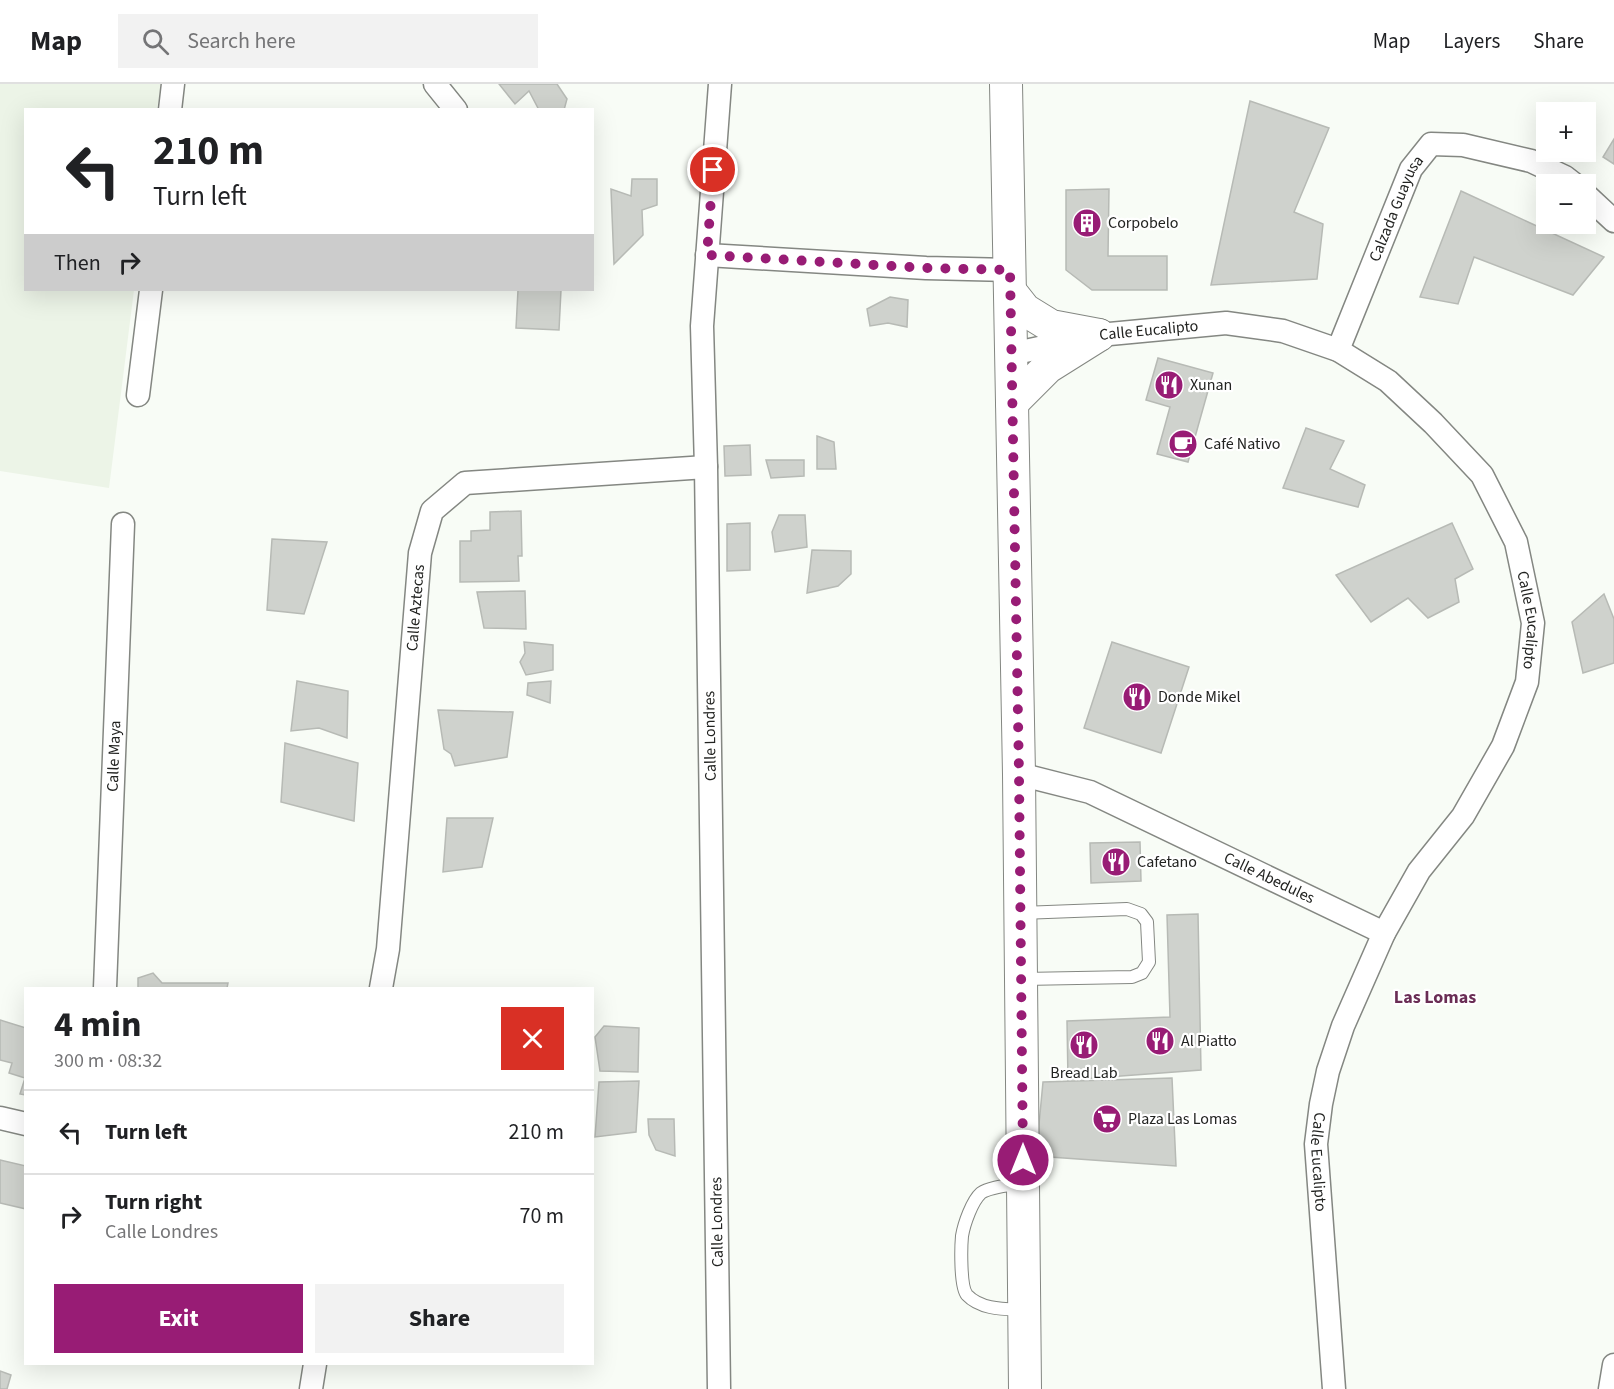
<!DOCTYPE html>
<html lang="en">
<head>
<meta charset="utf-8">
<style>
	body { margin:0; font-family:"Source Sans 3",sans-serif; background:#f2f2f2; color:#202124; height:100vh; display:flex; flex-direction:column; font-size:22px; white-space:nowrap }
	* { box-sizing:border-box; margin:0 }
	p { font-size:20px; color:#757577 }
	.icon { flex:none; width:33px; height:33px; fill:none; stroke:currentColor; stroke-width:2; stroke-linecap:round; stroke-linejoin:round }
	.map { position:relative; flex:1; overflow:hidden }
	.details { position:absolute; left:24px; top:903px; width:570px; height:378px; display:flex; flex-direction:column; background:#fff; border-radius:0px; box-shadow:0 6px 24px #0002 }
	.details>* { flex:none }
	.hud { position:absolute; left:24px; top:24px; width:570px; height:183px; border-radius:0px; box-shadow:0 6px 24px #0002; background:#fff; color:#202124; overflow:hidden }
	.controls { position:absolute; left:1536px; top:18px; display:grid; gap:12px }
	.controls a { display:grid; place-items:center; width:60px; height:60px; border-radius:0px; background:#fff; box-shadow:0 6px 24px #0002; font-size:30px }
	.pin { position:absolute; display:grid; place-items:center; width:51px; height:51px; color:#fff; margin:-26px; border:3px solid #fff; border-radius:50%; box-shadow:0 2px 6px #0007 }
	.me { position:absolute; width:66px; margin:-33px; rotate:0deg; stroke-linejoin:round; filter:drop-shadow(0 0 4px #0008) }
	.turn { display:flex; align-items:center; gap:21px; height:126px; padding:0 30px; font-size:27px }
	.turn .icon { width:78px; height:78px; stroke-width:2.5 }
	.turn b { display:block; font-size:42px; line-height:51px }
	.then { display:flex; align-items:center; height:57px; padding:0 30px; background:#0003; gap:12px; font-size:22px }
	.round { display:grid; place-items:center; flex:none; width:63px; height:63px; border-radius:0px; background:#f2f2f2 }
	.head { display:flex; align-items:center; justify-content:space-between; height:102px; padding:0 30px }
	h1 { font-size:36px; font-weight:700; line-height:45px }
	.action { display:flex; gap:12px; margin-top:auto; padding:12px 30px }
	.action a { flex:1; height:69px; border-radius:0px; background:#981c75; color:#fff; font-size:24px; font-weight:700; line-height:69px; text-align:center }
	.action a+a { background:#f2f2f2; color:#202124 }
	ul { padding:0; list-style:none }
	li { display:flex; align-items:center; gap:18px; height:84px; padding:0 30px; border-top:2px solid #e0e0e0 }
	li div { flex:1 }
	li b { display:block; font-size:22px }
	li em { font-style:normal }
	header { display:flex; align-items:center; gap:36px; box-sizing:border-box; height:84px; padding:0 30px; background:#fff; border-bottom:2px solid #e0e0e0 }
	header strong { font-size:28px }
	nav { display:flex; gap:33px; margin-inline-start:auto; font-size:21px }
	.search { width:420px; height:54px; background:#f2f2f2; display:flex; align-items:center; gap:15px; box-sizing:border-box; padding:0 21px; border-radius:0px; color:#757577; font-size:22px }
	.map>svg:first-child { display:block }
</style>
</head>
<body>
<header>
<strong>Map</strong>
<div class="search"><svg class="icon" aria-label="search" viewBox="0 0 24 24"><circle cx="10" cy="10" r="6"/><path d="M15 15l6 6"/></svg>Search here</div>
<nav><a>Map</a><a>Layers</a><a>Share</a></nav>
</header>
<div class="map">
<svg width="1614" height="1305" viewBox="0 0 1614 1305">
	<rect width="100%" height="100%" fill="#f8fcf6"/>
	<!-- built -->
	<path fill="#ecf4e7" d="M0 0H161L157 25 26 26V206H134L109 404 0 387Z"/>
	<!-- building -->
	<g fill="#cfd2cd" stroke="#b7bab5" stroke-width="1.5">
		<path d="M499 0H557L567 15 564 26H539L529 7 515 20Z"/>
		<path d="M1250 17 1329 44 1294 128 1323 140 1317 195 1211 201Z"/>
		<path d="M1614 55V80L1603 73Z"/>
		<path d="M632 95H657V121L642 126 643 151 614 180 611 105 631 112Z"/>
		<path d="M1109 105 1108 172H1167V206H1092L1066 186V106Z"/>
		<path d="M1461 107 1604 173 1573 211 1474 173 1458 220 1420 213Z"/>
		<path d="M518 206H561L559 246 516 244Z"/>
		<path d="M890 213 908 216 907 243 888 239 870 242 867 225Z"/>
		<path d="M1158 274 1213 289 1188 378 1157 370 1170 323 1146 316Z"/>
		<path d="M1306 344 1344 357 1330 385 1365 401 1358 423 1283 404Z"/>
		<path d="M817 352 834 358 836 385H817Z"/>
		<path d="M750 361 751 391 725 392 724 362Z"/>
		<path d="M766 376H804V392L771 394Z"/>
		<path d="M521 427 522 472H518L519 497 460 498V457H471V447L490 446V428Z"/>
		<path d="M779 431H805L807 463 775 468 772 448Z"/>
		<path d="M750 439V486L727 487V440Z"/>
		<path d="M1452 439 1473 485 1455 495 1459 518 1428 534 1408 514 1371 538 1336 491Z"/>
		<path d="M272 455 327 458 304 530 267 526Z"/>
		<path d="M812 466 851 467V490L838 502 807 509Z"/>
		<path d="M525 507 526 545 484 544 477 508Z"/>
		<path d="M1604 510 1614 535V579L1583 589 1572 538Z"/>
		<path d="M524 558 553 561V586L526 591 520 578 525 569Z"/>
		<path d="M1112 558 1189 583 1161 669 1084 644Z"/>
		<path d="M297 597 348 607 347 654 319 644 291 647Z"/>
		<path d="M551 597 550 619 527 611 528 599Z"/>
		<path d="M438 626 513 628 507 673 455 682 451 670 444 665Z"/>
		<path d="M285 659 358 679 354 737 281 718Z"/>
		<path d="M447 734H493L482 783 443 788Z"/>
		<path d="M1140 758 1141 797 1091 799 1090 759Z"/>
		<path d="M1198 830 1201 986 1068 996 1067 937 1170 933 1167 831Z"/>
		<path d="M153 889 162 899H228L227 904H138V894Z"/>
		<path d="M0 936 26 944V1011L20 1010 25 994 9 989 12 979 0 976Z"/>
		<path d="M604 942 639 944 638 988 600 987 595 953Z"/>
		<path d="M1172 994 1176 1082 1036 1072 1043 998Z"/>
		<path d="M639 997 636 1048 595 1053 599 998Z"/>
		<path d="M648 1035H674L675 1072 656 1066 649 1051Z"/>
		<path d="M0 1076 26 1082V1125L0 1119Z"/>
		<path d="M0 1287 11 1291 7 1305H0Z"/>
	</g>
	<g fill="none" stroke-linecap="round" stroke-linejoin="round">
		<!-- lane casing -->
		<g stroke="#848782" stroke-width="14">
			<g id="lane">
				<path d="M1021 829 1127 825 1141 830 1147 838 1149 878 1142 889 1132 893 1023 895"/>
				<path d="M1022 1099C1011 1101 989 1103 981 1109 972 1117 964 1140 962 1152 961 1163 960 1203 967 1211 981 1226 1006 1225 1024 1226"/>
			</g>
		</g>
		<!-- street casing -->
		<g stroke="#848782" stroke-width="25">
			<g id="street">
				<path d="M435 0 456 26"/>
				<path d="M170 26 173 0"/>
				<path d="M1586 111 1614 137"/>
				<path d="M707 171 926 184 1010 186"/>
				<path id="s1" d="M1338 266 1411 85 1431 60 1463 61 1531 77 1565 93 1574 100"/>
				<path id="s2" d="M1011 270 1099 251 1226 239 1283 247 1338 266 1388 297 1433 339 1482 391 1516 458 1533 539 1527 598 1503 662 1463 732 1419 787 1384 849 1343 942 1328 987 1321 1020 1316 1060 1334 1305"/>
				<path d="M138 311 151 206"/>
				<path id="s3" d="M1019 690 1090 708 1384 849"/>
				<path id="s4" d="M105 904 123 440"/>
				<path id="s5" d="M381 904 388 865 420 469 432 427 465 399 706 383"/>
				<path d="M0 1034 26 1040"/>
				<path d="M311 1305 315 1280"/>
				<path d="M719 1305 706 383 702 242 720 0"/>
				<path d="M1610 1305 1614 1281"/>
			</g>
		</g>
		<!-- secondary casing -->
		<g stroke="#848782" stroke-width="34">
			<g id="secondary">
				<path d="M1006 0 1019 690 1025 1305"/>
				<path d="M1010 207 1025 226 1051 242 1099 251"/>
				<path d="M1012 319 1048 283 1099 251"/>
			</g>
		</g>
		<!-- lane -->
		<use href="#lane" stroke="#fff" stroke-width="12"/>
		<!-- street -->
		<use href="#street" stroke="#fff" stroke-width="22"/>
		<!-- secondary -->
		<use href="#secondary" stroke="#fff" stroke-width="32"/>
	</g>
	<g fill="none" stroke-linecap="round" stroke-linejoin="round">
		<!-- route -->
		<path stroke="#981c75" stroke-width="10" stroke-dasharray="0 18" d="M713 86 707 171 926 184 1010 186 1019 690 1023 1076"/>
	</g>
	<!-- icons -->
	<defs>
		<g id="building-disc" transform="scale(1.5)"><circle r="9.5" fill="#981c75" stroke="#fff"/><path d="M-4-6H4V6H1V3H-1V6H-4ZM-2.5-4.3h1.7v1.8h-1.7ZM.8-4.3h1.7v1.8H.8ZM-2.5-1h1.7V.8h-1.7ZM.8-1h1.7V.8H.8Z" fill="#fff"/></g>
		<g id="restaurant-disc" transform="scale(1.5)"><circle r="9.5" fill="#981c75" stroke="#fff"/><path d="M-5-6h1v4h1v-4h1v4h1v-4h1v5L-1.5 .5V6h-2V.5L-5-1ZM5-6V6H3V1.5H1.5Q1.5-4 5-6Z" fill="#fff"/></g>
		<g id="cafe-disc" transform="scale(1.5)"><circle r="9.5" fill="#981c75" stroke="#fff"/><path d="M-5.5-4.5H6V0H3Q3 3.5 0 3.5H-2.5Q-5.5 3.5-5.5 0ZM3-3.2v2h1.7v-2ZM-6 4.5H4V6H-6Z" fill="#fff"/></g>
		<g id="supermarket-disc" transform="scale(1.5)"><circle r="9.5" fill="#981c75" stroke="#fff"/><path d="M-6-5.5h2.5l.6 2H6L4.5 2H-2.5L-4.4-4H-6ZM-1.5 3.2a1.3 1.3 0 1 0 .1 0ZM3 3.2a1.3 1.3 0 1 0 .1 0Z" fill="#fff"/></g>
	</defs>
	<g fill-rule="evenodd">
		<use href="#building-disc" x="1087" y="139"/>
		<use href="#restaurant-disc" x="1169" y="301"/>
		<use href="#cafe-disc" x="1183" y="360"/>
		<use href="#restaurant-disc" x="1137" y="613"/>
		<use href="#restaurant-disc" x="1116" y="778"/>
		<use href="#restaurant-disc" x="1160" y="957"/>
		<use href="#restaurant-disc" x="1084" y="961"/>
		<use href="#supermarket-disc" x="1107" y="1035"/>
	</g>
	<g text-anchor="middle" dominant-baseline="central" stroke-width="4.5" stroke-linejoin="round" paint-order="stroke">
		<!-- street labels -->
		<g font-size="16" fill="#222321" stroke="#fff">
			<text stroke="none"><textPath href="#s1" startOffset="153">Calzada Guayusa</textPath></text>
			<text stroke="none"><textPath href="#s2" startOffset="140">Calle Eucalipto</textPath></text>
			<text stroke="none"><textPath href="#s5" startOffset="382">Calle Aztecas</textPath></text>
			<text stroke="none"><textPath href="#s2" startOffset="680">Calle Eucalipto</textPath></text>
			<text transform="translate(710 652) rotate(-91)">Calle Londres</text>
			<text stroke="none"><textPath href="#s4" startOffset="232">Calle Maya</textPath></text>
			<text stroke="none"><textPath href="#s3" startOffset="272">Calle Abedules</textPath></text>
			<text stroke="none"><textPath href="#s2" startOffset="1274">Calle Eucalipto</textPath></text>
			<text transform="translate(717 1138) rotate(-91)">Calle Londres</text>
		</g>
		<!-- poi labels -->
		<g font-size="16" fill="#222321" stroke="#fff" text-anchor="start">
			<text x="1108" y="139">Corpobelo</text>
			<text x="1190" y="301">Xunan</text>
			<text x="1204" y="360">Café Nativo</text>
			<text x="1158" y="613">Donde Mikel</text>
			<text x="1137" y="778">Cafetano</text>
			<text x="1181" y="957">Al Piatto</text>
			<text x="1084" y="989" text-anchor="middle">Bread Lab</text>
			<text x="1128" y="1035">Plaza Las Lomas</text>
		</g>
		<!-- neighbourhood labels -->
		<g font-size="18" font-weight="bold" fill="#6a2d55" stroke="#fff">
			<text x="1435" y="913">Las Lomas</text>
		</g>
	</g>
</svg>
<div class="controls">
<a>+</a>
<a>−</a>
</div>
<div class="pin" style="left:713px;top:86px;background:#d93025"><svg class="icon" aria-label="arrive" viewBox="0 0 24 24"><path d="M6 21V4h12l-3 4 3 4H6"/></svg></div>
<svg class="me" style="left:1023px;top:1076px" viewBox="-20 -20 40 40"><circle r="17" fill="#981c75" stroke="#fff" stroke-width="3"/><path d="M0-11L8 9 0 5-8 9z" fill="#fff"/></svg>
<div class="hud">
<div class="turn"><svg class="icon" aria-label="left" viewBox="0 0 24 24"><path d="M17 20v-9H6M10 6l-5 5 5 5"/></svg><div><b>210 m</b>Turn left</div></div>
<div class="then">Then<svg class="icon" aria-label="right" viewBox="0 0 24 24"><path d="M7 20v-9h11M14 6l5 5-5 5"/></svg></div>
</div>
<section class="details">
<div class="head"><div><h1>4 min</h1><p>300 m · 08:32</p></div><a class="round" style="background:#d93025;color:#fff"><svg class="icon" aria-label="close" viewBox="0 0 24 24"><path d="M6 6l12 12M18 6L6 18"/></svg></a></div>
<ul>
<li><svg class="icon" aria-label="left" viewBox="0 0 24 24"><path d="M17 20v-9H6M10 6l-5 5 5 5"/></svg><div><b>Turn left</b></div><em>210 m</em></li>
<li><svg class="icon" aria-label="right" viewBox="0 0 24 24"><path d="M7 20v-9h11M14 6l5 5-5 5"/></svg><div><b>Turn right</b><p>Calle Londres</p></div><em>70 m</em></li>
</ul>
<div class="action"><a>Exit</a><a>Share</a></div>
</section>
</div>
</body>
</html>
